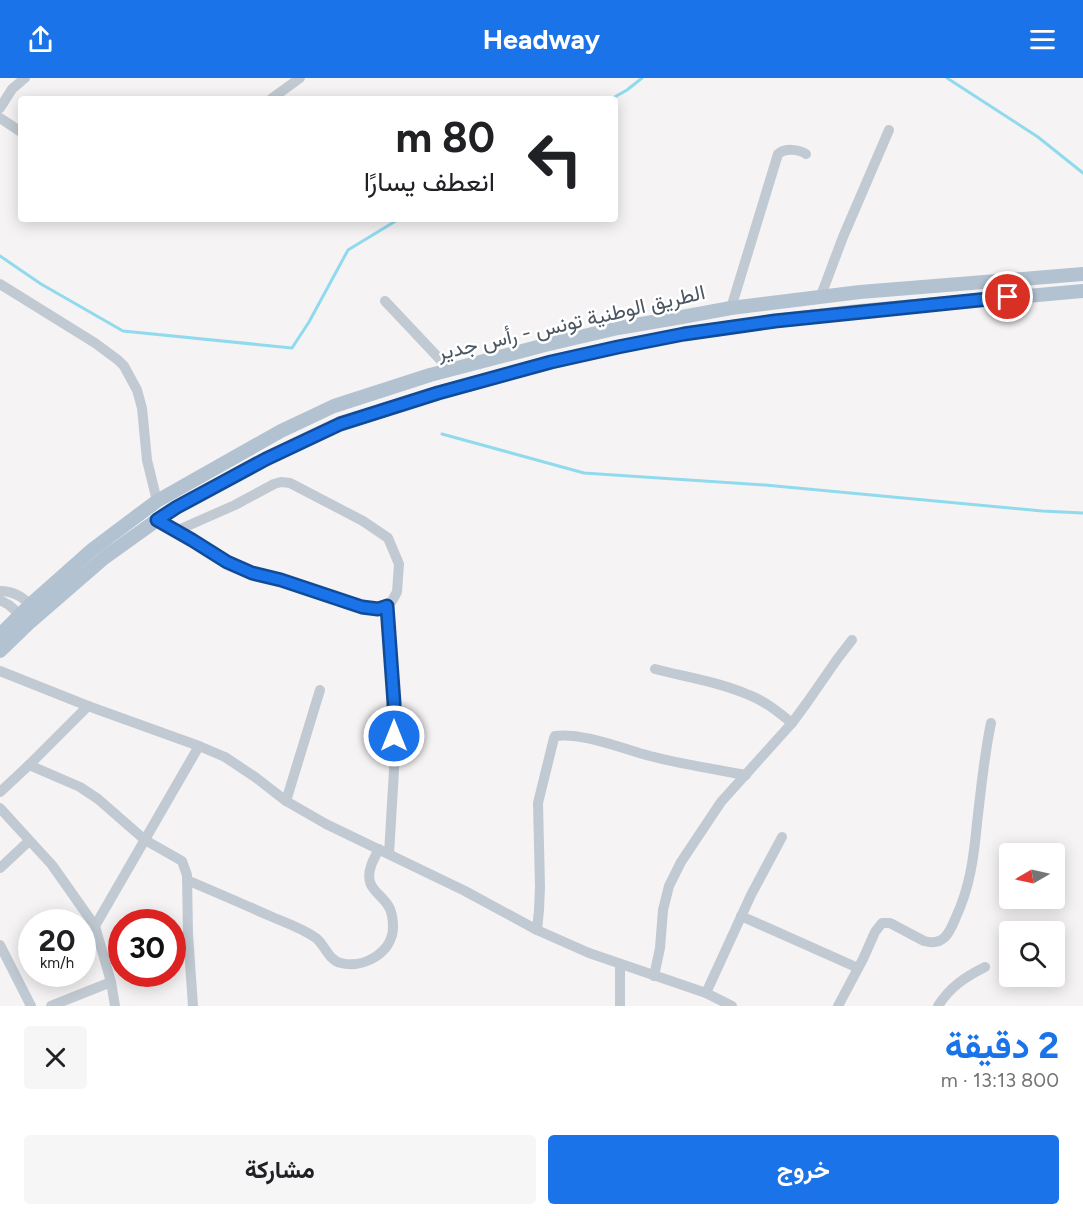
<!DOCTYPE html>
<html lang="ar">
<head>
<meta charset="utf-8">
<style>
	body { margin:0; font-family:Figtree,Vazirmatn,sans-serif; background:#f6f6f6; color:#202124; direction:rtl; height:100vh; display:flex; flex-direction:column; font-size:22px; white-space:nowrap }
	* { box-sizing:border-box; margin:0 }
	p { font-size:20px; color:#757577 }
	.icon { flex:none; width:33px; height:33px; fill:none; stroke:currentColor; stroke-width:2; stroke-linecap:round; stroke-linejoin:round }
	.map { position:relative; height:928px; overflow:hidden; direction:ltr }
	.drawer { display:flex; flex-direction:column; background:#fff; flex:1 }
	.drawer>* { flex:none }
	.guide { position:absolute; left:18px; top:18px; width:600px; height:126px; border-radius:6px; box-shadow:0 3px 15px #0003; direction:rtl; background:#fff; color:#202124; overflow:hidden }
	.needle { width:39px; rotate:261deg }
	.buttons { position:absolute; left:999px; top:765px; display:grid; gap:12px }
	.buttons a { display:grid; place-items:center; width:66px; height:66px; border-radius:6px; background:#fff; box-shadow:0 3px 15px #0003; font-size:30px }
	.speed { position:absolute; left:18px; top:831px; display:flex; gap:12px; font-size:30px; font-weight:700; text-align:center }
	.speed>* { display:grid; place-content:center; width:78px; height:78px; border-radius:50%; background:#fff; box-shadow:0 3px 15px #0003; line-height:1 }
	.speed small { font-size:15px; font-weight:400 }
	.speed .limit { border:9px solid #d22; background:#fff; color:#111 }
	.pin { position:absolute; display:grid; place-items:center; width:51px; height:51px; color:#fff; margin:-26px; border:3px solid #fff; border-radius:50%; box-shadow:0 2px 6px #0007 }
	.me { position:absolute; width:66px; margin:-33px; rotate:0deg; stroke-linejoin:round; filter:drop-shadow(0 0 4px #0008) }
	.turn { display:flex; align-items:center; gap:21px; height:126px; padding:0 24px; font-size:27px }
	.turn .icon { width:78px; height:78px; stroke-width:2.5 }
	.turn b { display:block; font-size:42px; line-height:51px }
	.round { display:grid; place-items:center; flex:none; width:63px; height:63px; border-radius:6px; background:#f6f6f6 }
	.headline { display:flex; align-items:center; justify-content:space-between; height:102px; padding:0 24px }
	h1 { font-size:36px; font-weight:700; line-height:45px; color:#1a73e8 }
	.button { display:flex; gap:12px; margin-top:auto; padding:12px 24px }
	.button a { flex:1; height:69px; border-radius:6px; background:#1a73e8; color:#fff; font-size:24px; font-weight:700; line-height:69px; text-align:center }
	.button a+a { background:#f6f6f6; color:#202124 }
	header { display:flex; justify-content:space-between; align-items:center; height:78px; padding:0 24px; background:#1a73e8; color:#fff; font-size:27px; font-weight:700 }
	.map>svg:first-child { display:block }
</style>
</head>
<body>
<header><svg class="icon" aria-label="menu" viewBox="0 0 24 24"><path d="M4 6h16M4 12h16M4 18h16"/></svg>Headway<svg class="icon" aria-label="share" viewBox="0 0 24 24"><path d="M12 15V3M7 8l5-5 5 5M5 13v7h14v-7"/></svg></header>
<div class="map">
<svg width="1083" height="928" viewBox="0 0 1083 928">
	<rect width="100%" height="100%" fill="#f5f3f3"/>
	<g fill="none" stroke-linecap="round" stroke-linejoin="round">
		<!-- stream -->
		<g stroke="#90daee" stroke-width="3">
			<path d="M947 0 1038 59 1083 95"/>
			<path d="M611 21 627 12 642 0"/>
			<path d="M0 178 41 206 123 253 292 270 309 244 348 172 399 141"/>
			<path d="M442 356 584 395 765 407 1042 433 1083 435"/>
		</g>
		<!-- minor -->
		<g stroke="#c1cad2" stroke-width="10">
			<path d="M271 21 300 0"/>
			<path d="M0 30 12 11 25 0"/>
			<path d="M0 40 21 54"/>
			<path d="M0 206 95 265 118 282 124 288 137 312 142 330 147 382 157 423"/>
			<path d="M820 220 843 159 889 52"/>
			<path d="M385 223 450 292"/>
			<path d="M731 230 778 76C785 70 799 71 806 76"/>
			<path d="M157 442 191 462 227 484 252 495 281 502 362 529 382 531 392 523 397 514 399 486 388 460 363 443 290 405 281 404 274 406 235 427 176 453"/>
			<path d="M0 513C16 513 24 521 36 531"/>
			<path d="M0 522 9 527 26 542"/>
			<path d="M387 528 394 625 395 675 389 776"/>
			<path d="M655 591C686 599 719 604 749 617 765 623 778 634 792 645"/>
			<path d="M0 593 88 628 199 668 225 679 255 699 286 723 326 746 465 813 537 852 589 875 706 915 732 928"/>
			<path d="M29 687 80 709 98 721 145 762 182 783 187 797 188 856 193 928"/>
			<path d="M0 714 29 687 88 628"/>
			<path d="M286 723 320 612"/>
			<path d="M0 730 52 787 95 848 111 904 115 928"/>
			<path d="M0 790 29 763"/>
			<path d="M187 802C215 814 243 826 270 838 286 845 302 850 316 860 325 867 328 882 341 885 364 891 393 874 393 849 393 843 392 836 390 831 383 815 363 812 371 788 373 782 376 777 379 771"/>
			<path d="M741 838 858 890"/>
			<path d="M95 848 199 668"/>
			<path d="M537 852 539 832 540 809 538 725 554 660 555 658C582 654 623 671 650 678 681 686 714 691 746 697"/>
			<path d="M0 867 31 928"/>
			<path d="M654 898 660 870 663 832 669 808 681 784 721 724 792 645 806 626 838 580 852 562"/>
			<path d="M706 915 751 817 782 759"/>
			<path d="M51 928 111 904"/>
			<path d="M620 928V886"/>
			<path d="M838 928 863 881 875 854 882 845H890L924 863C931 865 939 865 945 859 950 854 953 846 956 839 970 809 974 778 977 745 981 712 984 678 991 645"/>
			<path d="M938 928C950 909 965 899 985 889"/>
		</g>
		<!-- major -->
		<g stroke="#b3c2d1" stroke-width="14">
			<path d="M0 557 31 526 93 471 157 423 281 353 334 328 430 297 545 267 618 250 682 239 731 230 860 214 1083 196"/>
			<path d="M0 573 29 545 104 480 157 442 177 429 266 381 340 346 438 315 551 284 618 269 684 256 775 243 860 233 1083 213"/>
		</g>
	</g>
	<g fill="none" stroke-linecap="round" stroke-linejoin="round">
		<!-- route casing -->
		<g stroke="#114b97" stroke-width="15">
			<path id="route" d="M394 658V625L387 528 378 531 362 529 281 502 252 495 227 484 192 462 157 442 177 429 266 381 340 346 438 315 551 284 618 269 684 256 775 243 1008 219"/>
		</g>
		<!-- route -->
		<use href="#route" stroke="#1a73e8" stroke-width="10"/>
	</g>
	<g text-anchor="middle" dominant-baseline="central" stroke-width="5" stroke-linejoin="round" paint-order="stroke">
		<!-- street labels -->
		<g font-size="21" fill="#4a5661" stroke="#fff">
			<text transform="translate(571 244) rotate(-13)">الطريق الوطنية تونس - رأس جدير</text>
		</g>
	</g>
</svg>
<div class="buttons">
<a><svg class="needle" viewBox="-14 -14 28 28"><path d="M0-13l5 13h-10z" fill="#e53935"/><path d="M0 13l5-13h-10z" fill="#757577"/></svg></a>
<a><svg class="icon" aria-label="search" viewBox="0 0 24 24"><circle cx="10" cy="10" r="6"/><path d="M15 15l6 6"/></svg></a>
</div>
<div class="speed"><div>20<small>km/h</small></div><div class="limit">30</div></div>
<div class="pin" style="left:1008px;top:219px;background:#d93025"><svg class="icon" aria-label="arrive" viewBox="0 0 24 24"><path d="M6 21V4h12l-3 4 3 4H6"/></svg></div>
<svg class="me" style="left:394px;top:658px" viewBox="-20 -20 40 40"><circle r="17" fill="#1a73e8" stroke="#fff" stroke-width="3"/><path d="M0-11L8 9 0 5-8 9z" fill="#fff"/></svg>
<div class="guide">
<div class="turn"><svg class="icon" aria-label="left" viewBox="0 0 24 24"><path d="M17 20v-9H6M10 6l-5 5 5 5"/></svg><div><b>80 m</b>انعطف يسارًا</div></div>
</div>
</div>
<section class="drawer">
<div class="headline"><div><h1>2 دقيقة</h1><p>800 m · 13:13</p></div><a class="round"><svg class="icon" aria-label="close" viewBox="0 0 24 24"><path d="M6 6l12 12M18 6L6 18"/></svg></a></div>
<div class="button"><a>خروج</a><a>مشاركة</a></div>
</section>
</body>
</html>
